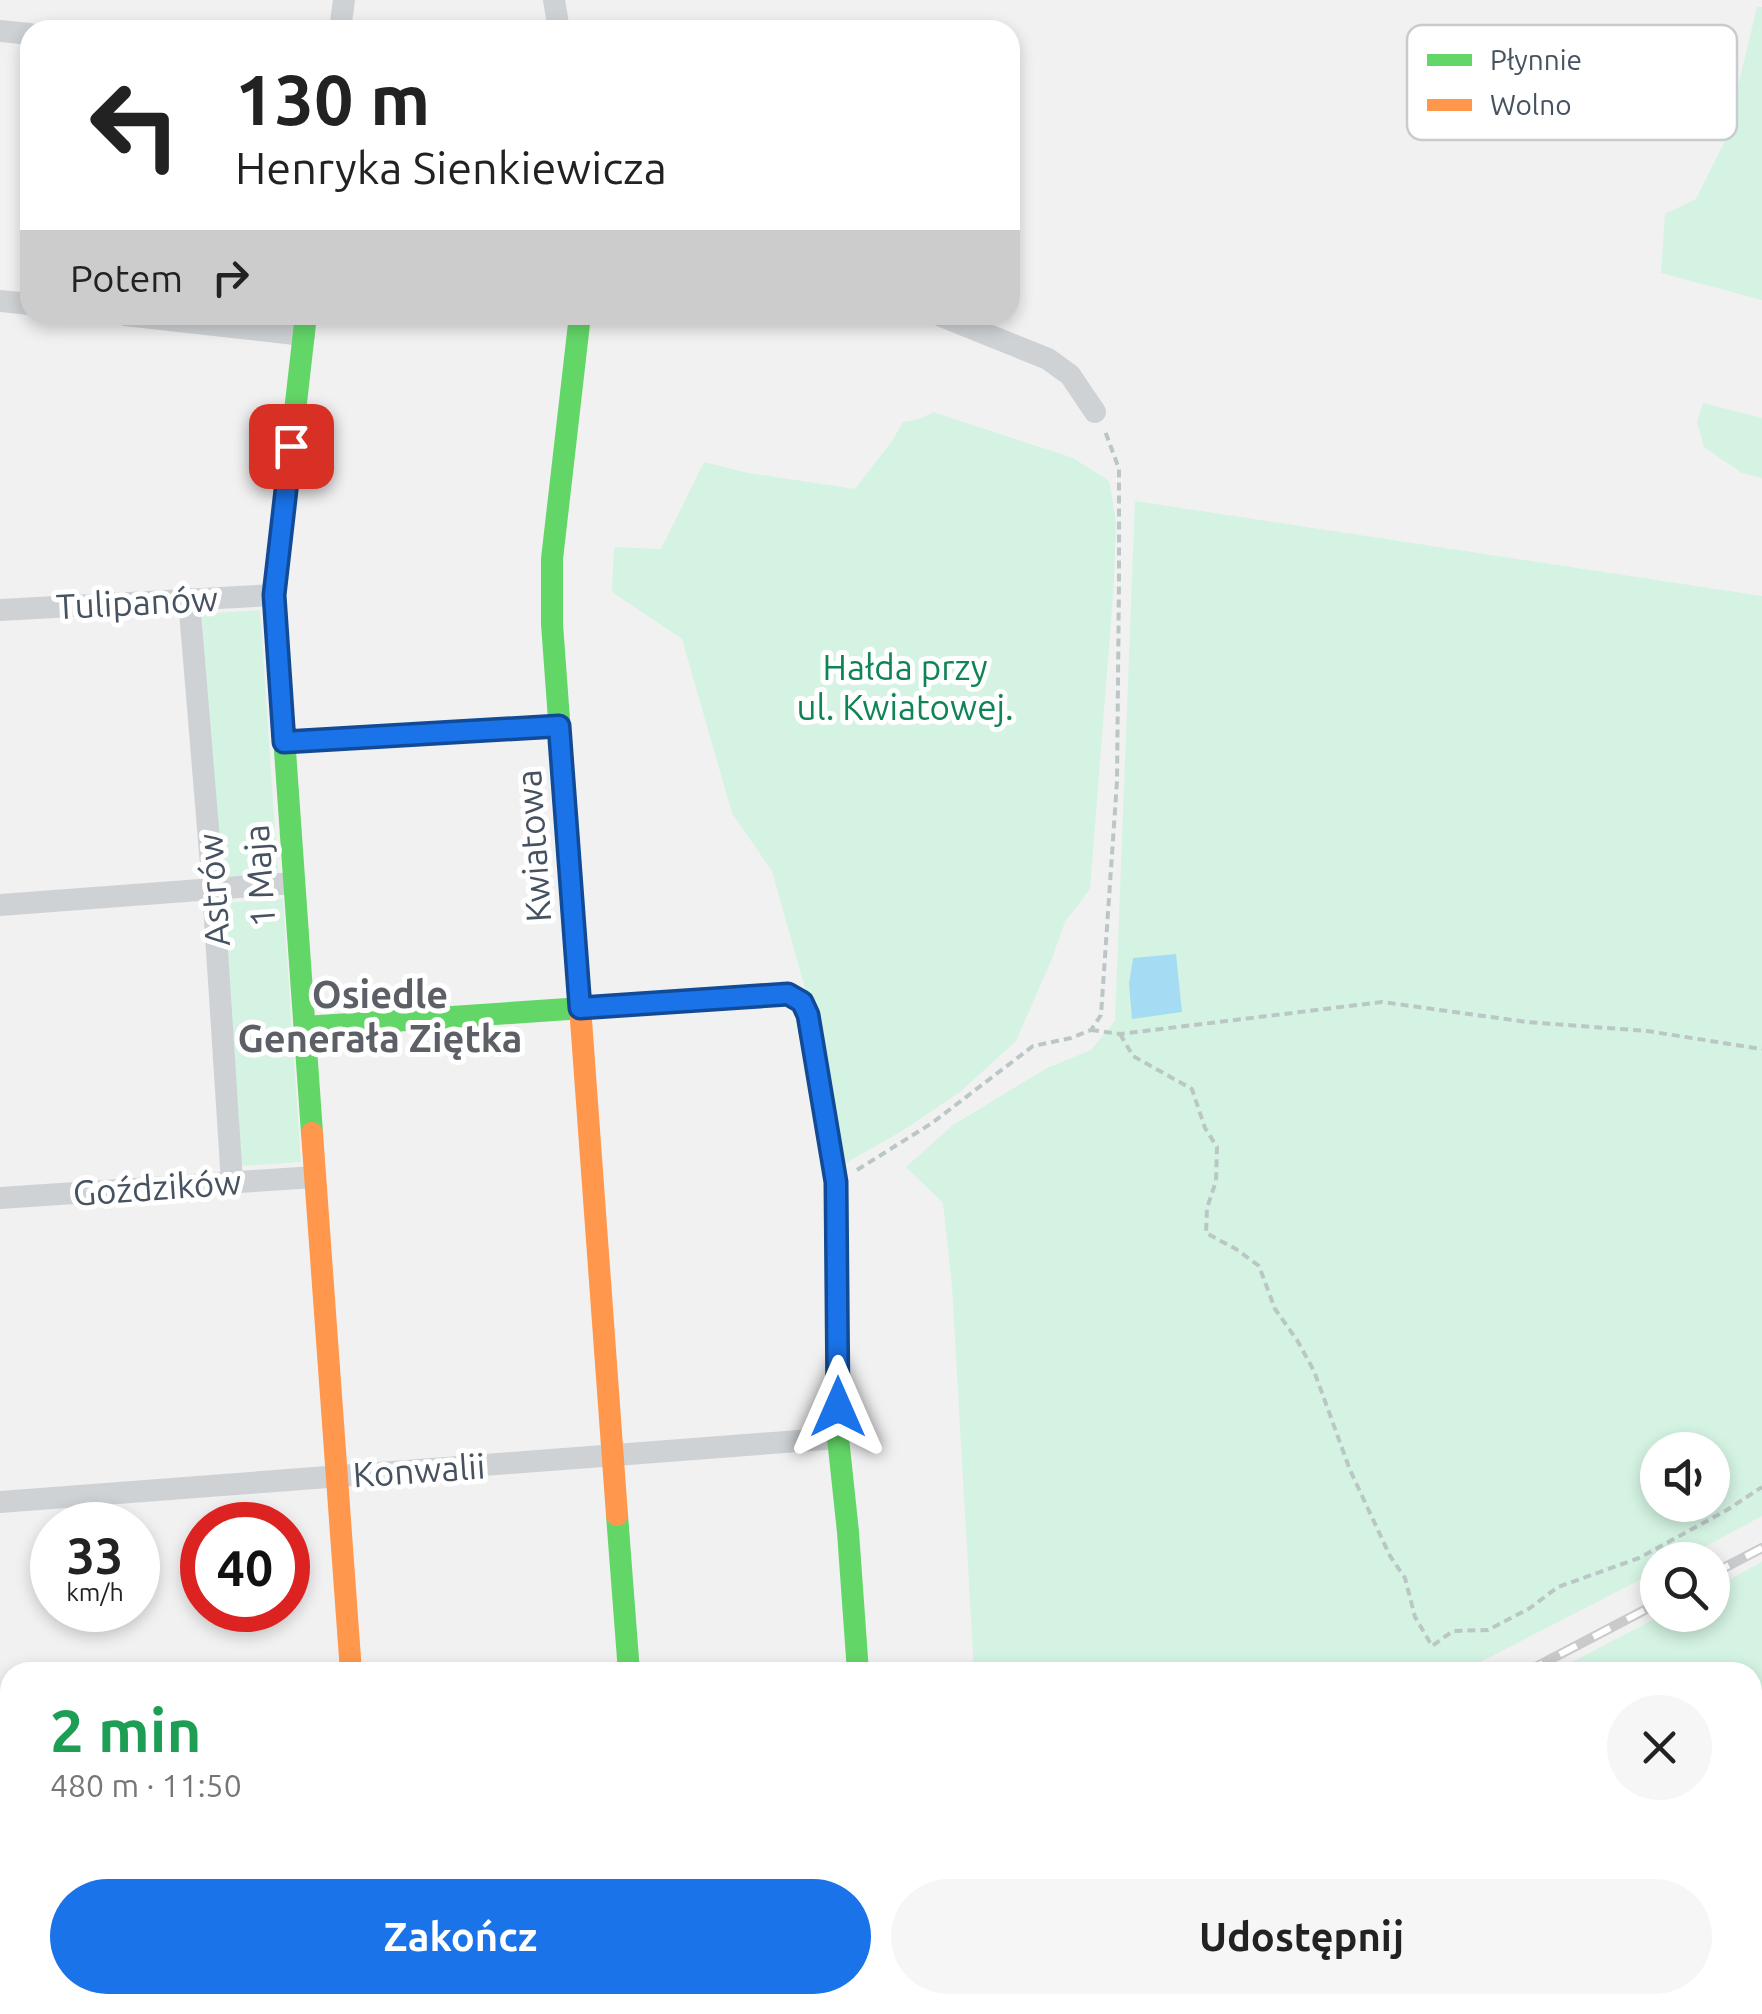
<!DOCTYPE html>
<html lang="pl">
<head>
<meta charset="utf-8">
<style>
	body { margin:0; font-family:Ubuntu,sans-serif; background:#f6f6f6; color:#222; height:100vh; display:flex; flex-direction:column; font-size:38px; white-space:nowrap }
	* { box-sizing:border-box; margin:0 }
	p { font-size:32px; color:#767676 }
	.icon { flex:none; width:55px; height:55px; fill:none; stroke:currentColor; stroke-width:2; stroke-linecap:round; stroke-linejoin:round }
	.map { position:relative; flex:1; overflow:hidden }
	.details { position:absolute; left:0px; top:1662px; width:1762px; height:352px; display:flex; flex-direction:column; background:#fff; border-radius:30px 30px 0 0; box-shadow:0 5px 15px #0003 }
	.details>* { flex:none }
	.guide { position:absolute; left:20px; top:20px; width:1000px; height:305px; border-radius:30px; box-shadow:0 5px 15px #0003; background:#fff; color:#222; overflow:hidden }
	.tools { position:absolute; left:1640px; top:1432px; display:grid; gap:20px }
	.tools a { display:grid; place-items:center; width:90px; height:90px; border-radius:50%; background:#fff; box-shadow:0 5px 15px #0003; font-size:50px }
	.speed { position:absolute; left:30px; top:1502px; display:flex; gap:20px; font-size:50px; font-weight:700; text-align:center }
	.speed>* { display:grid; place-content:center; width:130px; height:130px; border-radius:50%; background:#fff; box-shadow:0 5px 15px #0003; line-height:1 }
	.speed small { font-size:25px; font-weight:400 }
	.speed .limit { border:15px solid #d22; background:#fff; color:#111 }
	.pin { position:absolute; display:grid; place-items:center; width:85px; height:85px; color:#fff; margin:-42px; border-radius:20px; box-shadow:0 5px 15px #0006 }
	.me { position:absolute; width:110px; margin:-55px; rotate:0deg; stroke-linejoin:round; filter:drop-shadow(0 0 8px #0008) }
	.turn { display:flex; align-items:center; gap:35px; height:210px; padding:0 50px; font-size:45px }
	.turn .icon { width:130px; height:130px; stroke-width:2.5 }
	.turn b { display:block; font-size:70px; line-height:85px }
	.then { display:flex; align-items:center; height:95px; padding:0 50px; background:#0003; gap:20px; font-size:38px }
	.round { display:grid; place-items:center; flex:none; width:105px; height:105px; border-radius:52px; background:#f6f6f6 }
	.headline { display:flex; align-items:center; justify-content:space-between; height:170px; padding:0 50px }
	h1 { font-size:60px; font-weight:600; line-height:75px; color:#1e9e55 }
	.cta { display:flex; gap:20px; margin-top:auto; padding:20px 50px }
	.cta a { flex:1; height:115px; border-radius:60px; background:#1a73e8; color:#fff; font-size:40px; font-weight:600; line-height:115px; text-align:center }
	.cta a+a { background:#f6f6f6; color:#222 }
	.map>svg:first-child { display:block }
</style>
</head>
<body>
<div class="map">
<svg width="1762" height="2014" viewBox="0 0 1762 2014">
	<rect width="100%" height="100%" fill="#f2f1f1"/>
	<!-- green -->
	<g fill="#d4f3e2" fill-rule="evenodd">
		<path d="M1757 7H1762V300L1661 273 1665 214 1696 199 1725 141Z"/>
		<path d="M1703 403 1762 418V478L1742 473 1704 447 1697 422Z"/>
		<path d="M933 412 1073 458 1109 481 1116 521 1114 583 1090 889 1065 922 1051 961 1016 1041 960 1092 902 1131 846 1163 805 988 772 871 732 813 682 639 612 592 614 547 661 549 704 462 748 473 855 489 892 441 903 422 919 419Z"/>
		<path d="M1135 501 1762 596V1516L1680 1560H1658L1657 1571 1461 1672H974L952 1286 943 1203 906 1167 953 1125 1047 1068 1091 1050 1115 1021ZM1658 1450H1712V1505H1658Z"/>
		<path d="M260 610 278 875 220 879 202 614Z"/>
		<path d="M283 899 301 1162 241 1166 224 903Z"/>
		<path d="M1762 1562V1734L1753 1738 1752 1672H1553L1662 1615H1712L1713 1588Z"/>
		<path d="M278 2005H645L646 2014H230L252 2008Z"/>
		<path d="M926 2005H1049L1036 2014H909Z"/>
		<path d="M1153 2005H1342L1325 2014H1157Z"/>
		<path d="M1614 2005H1752L1757 2014H1697L1693 2006 1678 2014H1644L1640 2008 1629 2014H1619Z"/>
	</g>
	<!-- water -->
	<path fill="#a6dcf3" d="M1176 954 1182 1012 1132 1019 1129 984 1133 958Z"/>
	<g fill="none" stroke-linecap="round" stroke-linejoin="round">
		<!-- path -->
		<g stroke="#bbc7c5" stroke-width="4" stroke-dasharray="8 5" stroke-linecap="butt">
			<path d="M1091 1030 1120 1034 1382 1002 1527 1022 1647 1031 1762 1049"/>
			<path d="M1120 1034 1133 1056 1192 1089 1205 1128 1217 1147 1216 1181 1207 1208 1206 1233 1236 1249 1259 1266 1275 1309 1297 1340 1314 1371 1350 1470 1390 1556 1405 1578 1415 1617 1432 1646 1453 1631 1488 1630 1530 1608 1558 1587 1639 1558 1727 1510 1762 1487"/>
			<path d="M857 1170 932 1123 1033 1046 1071 1038 1091 1030 1101 1015 1117 781 1119 580V469L1105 431"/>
			<path d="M1752 1723 1762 1719"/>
			<path d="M1170 2005 1175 2014"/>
		</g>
		<!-- street -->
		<g stroke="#cfd2d5" stroke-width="22">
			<path d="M554 0 559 30"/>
			<path d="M340 30 344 0"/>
			<path d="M0 31 30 34"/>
			<path d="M0 301 30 304"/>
			<path d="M125 315 304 335"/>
			<path d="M939 315 1048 359 1070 375 1095 412"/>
			<path d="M189 599 213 889 232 1182"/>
			<path d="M0 610 274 595"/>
			<path d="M284 742 559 726"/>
			<path d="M0 905 294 883"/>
			<path d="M0 1198 314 1177"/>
			<path d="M0 1502 838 1438"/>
			<path d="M0 1799H10"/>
			<path d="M654 2005 655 2014"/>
			<path d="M0 2009 37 2011 87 2005"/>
			<path d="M709 2014 726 2005"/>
		</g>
		<!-- fast -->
		<g stroke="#63d668" stroke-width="22">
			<path d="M306 315 274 595 312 1133"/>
			<path d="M577 965 552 624V559L580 315"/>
			<path d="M305 1027 787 994 802 1002 807 1015 836 1182 838 1438 848 1532 858 1672"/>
			<path d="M617 1515 629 1672"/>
		</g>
		<!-- slow -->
		<g stroke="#ff974d" stroke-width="22">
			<path d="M577 965 617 1515"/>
			<path d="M312 1133 351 1672"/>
		</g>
		<!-- rail casing -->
		<g stroke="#c8cacc" stroke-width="10">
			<g id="rail">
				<path d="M1712 1574 1762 1548"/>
				<path d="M1526 1672 1658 1603"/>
				<path d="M881 2014 898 2005"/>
			</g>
		</g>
		<!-- rail -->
		<use href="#rail" stroke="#fff" stroke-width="6" stroke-dasharray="19" stroke-linecap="butt"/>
	</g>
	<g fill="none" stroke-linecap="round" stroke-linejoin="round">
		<!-- route casing -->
		<g stroke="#114b97" stroke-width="25">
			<path id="route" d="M291 446 274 595 284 742 559 726 580 1008 788 994 802 1002 808 1015 836 1182 838 1407"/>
		</g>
		<!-- route -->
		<use href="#route" stroke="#1a73e8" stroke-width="18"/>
	</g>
	<g text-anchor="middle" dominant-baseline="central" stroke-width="10" stroke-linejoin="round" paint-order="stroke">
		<!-- street labels -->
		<g font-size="35" fill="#465260" stroke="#fff">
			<text transform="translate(137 602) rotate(-3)">Tulipanów</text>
			<text transform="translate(533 846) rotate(-94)">Kwiatowa</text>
			<text transform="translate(259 876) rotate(-94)">1 Maja</text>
			<text transform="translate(213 890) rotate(-94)">Astrów</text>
			<text transform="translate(157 1187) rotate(-4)">Goździków</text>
			<text transform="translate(419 1470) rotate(-4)">Konwalii</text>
		</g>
		<!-- park labels -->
		<g font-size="35" fill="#0f8454" stroke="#fff">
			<text x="905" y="667">Hałda przy<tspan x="905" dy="40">ul. Kwiatowej.</tspan></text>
		</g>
		<!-- neighbourhood labels -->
		<g font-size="38" font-weight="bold" fill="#5c6066" stroke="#fff">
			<text x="380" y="994">Osiedle<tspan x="380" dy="44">Generała Ziętka</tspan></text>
		</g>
	</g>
	<!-- legend -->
	<rect x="1407" y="25" width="330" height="115" rx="15" fill="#fff" stroke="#c8cbcf" stroke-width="2.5"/>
	<rect x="1427" y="54" width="45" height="12" fill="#63d668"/>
	<rect x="1427" y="99" width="45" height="12" fill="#ff974d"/>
	<g font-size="28" fill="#465260">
		<text x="1490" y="70">Płynnie</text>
		<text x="1490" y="115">Wolno</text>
	</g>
</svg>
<div class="tools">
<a><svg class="icon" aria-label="sound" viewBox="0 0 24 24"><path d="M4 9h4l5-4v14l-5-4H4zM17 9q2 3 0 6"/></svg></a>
<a><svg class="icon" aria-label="search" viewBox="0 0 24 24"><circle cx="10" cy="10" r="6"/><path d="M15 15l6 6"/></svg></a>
</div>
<div class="speed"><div>33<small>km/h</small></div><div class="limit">40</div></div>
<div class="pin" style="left:291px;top:446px;background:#d93025"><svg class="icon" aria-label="arrive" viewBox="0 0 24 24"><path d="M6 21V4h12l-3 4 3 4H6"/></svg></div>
<svg class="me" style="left:838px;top:1407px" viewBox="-20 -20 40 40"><path d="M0-17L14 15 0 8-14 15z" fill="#1a73e8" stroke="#fff" stroke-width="4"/></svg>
<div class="guide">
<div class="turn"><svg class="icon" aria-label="left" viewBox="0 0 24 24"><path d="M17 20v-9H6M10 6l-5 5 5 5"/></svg><div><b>130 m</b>Henryka Sienkiewicza</div></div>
<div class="then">Potem<svg class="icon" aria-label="right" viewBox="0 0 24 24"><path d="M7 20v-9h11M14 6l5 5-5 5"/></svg></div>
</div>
<section class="details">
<div class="headline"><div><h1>2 min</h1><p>480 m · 11:50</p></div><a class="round"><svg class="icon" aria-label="close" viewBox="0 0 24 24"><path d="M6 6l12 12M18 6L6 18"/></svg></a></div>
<div class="cta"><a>Zakończ</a><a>Udostępnij</a></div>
</section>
</div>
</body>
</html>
